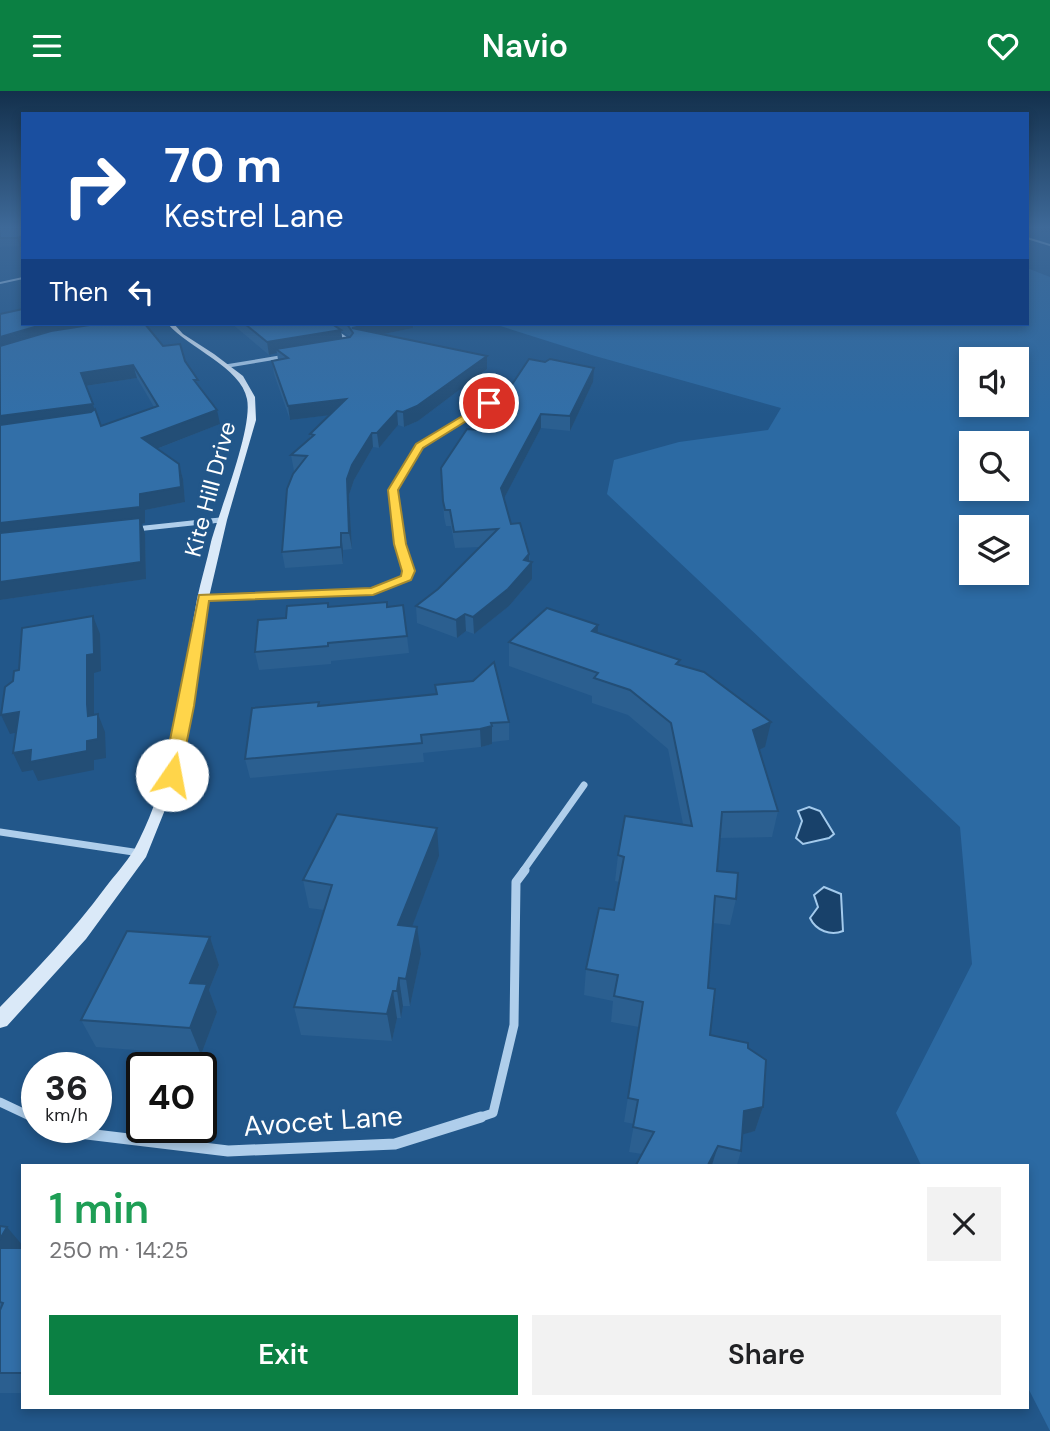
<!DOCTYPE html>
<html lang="en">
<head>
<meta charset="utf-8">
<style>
	body { margin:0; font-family:"DM Sans",sans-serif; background:#f2f2f2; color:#202124; height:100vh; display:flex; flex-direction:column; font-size:26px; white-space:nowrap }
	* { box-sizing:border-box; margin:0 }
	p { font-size:23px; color:#757577 }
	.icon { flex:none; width:38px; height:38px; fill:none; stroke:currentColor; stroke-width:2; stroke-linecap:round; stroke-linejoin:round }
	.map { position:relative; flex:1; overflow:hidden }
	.drawer { position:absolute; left:21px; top:1073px; width:1008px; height:245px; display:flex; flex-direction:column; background:#fff; border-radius:0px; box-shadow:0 4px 10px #0003 }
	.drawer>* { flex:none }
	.hud { position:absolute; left:21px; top:21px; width:1008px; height:214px; border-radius:0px; box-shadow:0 4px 10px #0003; background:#1a4fa0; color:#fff; overflow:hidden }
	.controls { position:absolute; left:959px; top:256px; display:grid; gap:14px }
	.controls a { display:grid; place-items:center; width:70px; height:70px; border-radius:0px; background:#fff; box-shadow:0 4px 10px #0003; font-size:35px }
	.speed { position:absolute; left:21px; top:961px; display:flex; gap:14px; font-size:35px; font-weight:700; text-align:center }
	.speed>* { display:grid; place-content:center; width:91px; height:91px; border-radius:50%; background:#fff; box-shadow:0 4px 10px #0003; line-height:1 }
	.speed small { font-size:18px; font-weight:400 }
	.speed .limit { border:4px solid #111; border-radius:10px; background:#fff; color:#111 }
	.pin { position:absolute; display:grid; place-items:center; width:60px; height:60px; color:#fff; margin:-30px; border:4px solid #fff; border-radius:50%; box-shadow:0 2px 7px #0007 }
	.me { position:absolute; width:77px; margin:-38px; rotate:12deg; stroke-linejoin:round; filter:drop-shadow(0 0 5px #0008) }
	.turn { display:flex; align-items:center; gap:24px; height:147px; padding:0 28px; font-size:32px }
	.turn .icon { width:91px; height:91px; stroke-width:2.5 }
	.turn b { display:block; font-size:49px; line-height:60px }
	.then { display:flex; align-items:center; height:66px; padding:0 28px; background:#0003; gap:14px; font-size:26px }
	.round { display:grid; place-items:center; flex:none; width:74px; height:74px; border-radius:0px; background:#f2f2f2 }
	.summary { display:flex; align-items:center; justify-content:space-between; height:119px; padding:0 28px }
	h1 { font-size:42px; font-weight:600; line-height:52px; color:#1e9e55 }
	.button { display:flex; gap:14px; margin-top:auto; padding:14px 28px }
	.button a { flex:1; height:80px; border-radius:0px; background:#0b8043; color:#fff; font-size:28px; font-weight:600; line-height:80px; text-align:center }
	.button a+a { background:#f2f2f2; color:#202124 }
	header { display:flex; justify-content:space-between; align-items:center; height:91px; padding:0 28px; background:#0b8043; color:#fff; font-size:32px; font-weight:600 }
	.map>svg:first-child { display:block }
</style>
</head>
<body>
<header><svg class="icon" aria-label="menu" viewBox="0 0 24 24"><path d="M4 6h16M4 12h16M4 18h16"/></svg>Navio<svg class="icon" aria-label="heart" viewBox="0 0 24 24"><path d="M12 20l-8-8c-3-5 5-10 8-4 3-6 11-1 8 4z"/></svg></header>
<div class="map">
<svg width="1050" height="1340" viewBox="0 0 1050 1340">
	<rect width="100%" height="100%" fill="#22578a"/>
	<!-- green -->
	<path fill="#2c6aa3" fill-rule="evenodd" d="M1027 177 1050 186V1340L1027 1295V1074H921L896 1022 972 873 960 736 607 403 614 369 679 351 768 339 781 317 595 265 494 233H1027ZM971 268H1017V313H971ZM971 352H1017V397H971ZM971 436H1017V481H971Z"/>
	<!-- water -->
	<g fill="#18416a" stroke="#a3caec" stroke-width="2">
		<path d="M809 716 820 720 834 743 829 747 803 753 796 747 802 730 798 720Z"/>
		<path d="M824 796 841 803 843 840C831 845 816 840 810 827L818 816 814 804Z"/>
	</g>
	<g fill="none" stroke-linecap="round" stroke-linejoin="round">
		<!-- lane -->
		<g stroke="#afceeb" stroke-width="2">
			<path d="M1027 147 1050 154"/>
			<path d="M0 192 23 187"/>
		</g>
		<!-- street-far5 -->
		<g stroke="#afceeb" stroke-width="3.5">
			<path d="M325 233 345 247 350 255"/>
			<path d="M227 275 287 265"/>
		</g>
		<!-- street-far4 -->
		<g stroke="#afceeb" stroke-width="4.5">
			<path d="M203 431 222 429"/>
			<path d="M397 431 393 399 419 355 489 312"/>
		</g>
		<!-- street-far3 -->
		<g stroke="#afceeb" stroke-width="5">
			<path d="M136 438 220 429"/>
			<path d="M203 506 373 501 406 487 409 480 400 453 397 429"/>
		</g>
		<!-- street-far2 -->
		<g stroke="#afceeb" stroke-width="7">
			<path d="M0 741 140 762"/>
			<path d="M523 780 584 694"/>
		</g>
		<!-- street-far1 -->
		<g stroke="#afceeb" stroke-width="9">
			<path d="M0 1011 36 1028"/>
			<path d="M475 1028 493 1022 514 934 516 791 525 779"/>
		</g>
		<!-- street -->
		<g stroke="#afceeb" stroke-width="11">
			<path d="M32 1026 37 1028"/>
			<path d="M54 1036 62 1040 228 1060 395 1053 481 1026"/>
		</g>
		<!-- secondary -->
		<path fill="#dae9f8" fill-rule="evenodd" d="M168 233H174L183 243 214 263 243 285 255 306 256 329 227 429 209 506 193 615 179 684 146 766 86 848 7 935 0 937V916C37 878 73 840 105 797 114 785 126 772 134 759 176 681 181 593 197 508 201 489 207 470 211 451 220 418 253 337 247 308 241 276 188 257 168 233Z"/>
	</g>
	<!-- wall -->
	<g fill="#2b5f90" fill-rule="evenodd">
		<path d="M0 137H23V155L0 156Z"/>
		<path d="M0 223 163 255 185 270 220 333 157 358 179 373 183 388 185 411 145 419V432L142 433 145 443 146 488 0 509ZM137 287 154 316 101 335 86 295Z"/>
		<path d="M232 233H414L413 237 383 243 487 278 418 330 404 336 398 334 379 357 373 356 354 389 349 404 352 458 343 459V473L285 477 282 461 296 380H294L291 364 310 347V343L329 324 290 329 274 283 272 270 278 269 277 262 269 264ZM341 240 348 244 350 246 342 248Z"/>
		<path d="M593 291 570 340 541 337 504 407 511 433 529 463 532 488 509 515 474 543 466 540 457 547 417 532 416 515 438 498 480 456 455 457 451 435H446L444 426 441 377 480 339Z"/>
		<path d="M329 516H387L407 545 409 562 331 570V573L259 579 255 561 286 527Z"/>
		<path d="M598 542 680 574 765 656 759 659 778 720 772 746 720 747 717 780 736 808 730 834 713 832 708 897 710 944 748 957 763 1016 755 1040 742 1043 741 1060 737 1074H636L642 1063 629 1061 634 1033 624 1031 639 936 611 931 613 910 584 904 586 878 614 819 619 791 615 790 618 764 683 733 668 658 628 624 592 612V605L509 575V551Z"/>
		<path d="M435 594 509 631V649L492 651V653L481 656 423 662 424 671 250 687 245 668 319 615 436 603Z"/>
		<path d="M439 765 412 835 421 863 410 915H403L401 927H397L392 950 301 944 294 916 324 819 309 817 303 789Z"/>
		<path d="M210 846 219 874 209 899 217 921 201 964 96 956 81 929Z"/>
		<path d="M0 1135 23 1155V1302H0Z"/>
	</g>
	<!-- shaded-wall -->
	<g fill="#234e76">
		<path d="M1040 137H1050V141L1038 142Z"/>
		<path d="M23 145V155L20 156 17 147Z"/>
		<path d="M45 233H121L0 260V246Z"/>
		<path d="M371 233H414V234H413V237L354 249 352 237Z"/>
		<path d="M341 239 343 252 276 258 277 262 269 264 267 251Z"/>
		<path d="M487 265V278L418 330 404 336 403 321Z"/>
		<path d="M133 274 137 287 85 295 81 282Z"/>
		<path d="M594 277 593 291 570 340V325Z"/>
		<path d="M346 308 347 322 290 329 288 315Z"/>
		<path d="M93 313 97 327 0 340V325Z"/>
		<path d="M217 319 220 333 146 362 142 347Z"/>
		<path d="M397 320 398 334 379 357 377 342Z"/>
		<path d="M541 323V337L501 413V397Z"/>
		<path d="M372 342 373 356 354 389 349 404 352 458 349 442 347 388 352 374Z"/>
		<path d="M179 373 183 388 185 411 145 419V432L142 433 145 443 146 488 0 509V432L140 403Z"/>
		<path d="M341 442 343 459V473L341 456Z"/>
		<path d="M529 463V474L532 471V488L509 515 474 543 473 526Z"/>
		<path d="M465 523 466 540 457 547 456 529Z"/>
		<path d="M93 525 100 543 101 580 94 582V631L88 625 87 613V564Z"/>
		<path d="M598 534 597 558 592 540Z"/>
		<path d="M19 621 27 639 10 643 1 624Z"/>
		<path d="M98 623 105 641 106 667 94 669V679L38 690 33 679 22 681 13 662 87 650Z"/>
		<path d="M771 631 765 656 747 665 753 639Z"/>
		<path d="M492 635V653L481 656 480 638Z"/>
		<path d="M437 737 439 765 402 862 398 834Z"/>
		<path d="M417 836 421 863 410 915 406 888Z"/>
		<path d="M210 846 219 874 209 899 217 921 201 964 190 937V892Z"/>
		<path d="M399 887 403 915 401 927 397 900Z"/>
		<path d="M393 900 397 927 392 950 387 923Z"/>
		<path d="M763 1016 755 1040 737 1045 744 1020Z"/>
		<path d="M718 1055 712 1074H708Z"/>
		<path d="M7 1136 23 1155V1169L0 1162V1148Z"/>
	</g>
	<!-- building -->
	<g fill="#326fa8" stroke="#234e76" stroke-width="2">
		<path d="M0 137H23V145L17 147H0Z"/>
		<path d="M23 218V233H45L0 246V223Z"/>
		<path d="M96 233H145L163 255 180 253 185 270 198 289H194L217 319 142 347 179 373 181 396 140 403V416L0 432V334L91 321 95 318 101 335 158 315 133 274 81 282 93 313 0 325V255L51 240Z"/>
		<path d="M245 233H332L341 239 267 251Z"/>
		<path d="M347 233H371L352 237 487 265 417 315 403 321 397 320 377 342H372L352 374 347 388 349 442H341V456L282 461 287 398 293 383 307 365 291 364 314 344 310 343 346 308 288 315 272 270 288 267 276 258 350 246 353 242Z"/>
		<path d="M529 268 545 271 550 268 594 277 570 325 541 323 501 397 511 433 520 432 529 463 524 469 532 471 508 498 473 526 465 523 456 529 416 515 438 498 498 438 454 441 450 419H445L443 410 441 377 467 338 480 339 489 328Z"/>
		<path d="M140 427 141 471 0 491V442Z"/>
		<path d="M387 511V516L403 514 407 545 328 552V555L255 561 258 529 286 527 287 515 328 512V516Z"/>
		<path d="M547 517 598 534 592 540 680 569 676 573 704 581 771 631 753 639 778 720 722 721 717 780 738 782 736 808 715 805 708 897 715 898 710 944 748 952V957L766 969 763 1016 744 1020 741 1060 718 1055 708 1074H636L654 1041 633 1036 638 1009 628 1007 643 911 614 905 618 884 586 878 599 817 614 819 624 766 618 764 625 725 692 735 671 632 630 599 594 587 598 582 509 551Z"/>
		<path d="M93 525 94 563 87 564V613L88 625 98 623V648L87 650V660L30 671 31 659 13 662 19 621 1 624 5 596 13 590 14 580 19 579 22 537Z"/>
		<path d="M494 571 509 631 491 632 492 635 480 638 421 644 422 652 245 668 252 617 319 611 318 615 437 603 435 594 473 590Z"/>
		<path d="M337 723 437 737 398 834 417 836 406 888 399 887 397 900H393L387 923 294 916 332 794 303 789Z"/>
		<path d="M127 840 210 846 190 892 207 893 190 937 81 929Z"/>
		<path d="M0 1135 7 1136 0 1148Z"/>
		<path d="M0 1157H23V1282H0V1219L3 1212 0 1211Z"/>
	</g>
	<!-- sky -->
	<linearGradient id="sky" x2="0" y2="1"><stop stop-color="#13304c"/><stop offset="0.42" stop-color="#3e6998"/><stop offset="1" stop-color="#3e6998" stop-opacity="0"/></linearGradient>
	<rect width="1050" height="324" fill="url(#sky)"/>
	<!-- route -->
	<path fill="#ffd54a" stroke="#a68a30" stroke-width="2" d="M489 309 492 310V314L423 357 398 399 406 453 415 480 411 489 373 504 209 510 194 615 180 684 172 689 166 688 163 684 199 504 371 497 401 485 402 480 394 453 388 399 416 353Z"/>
	<g text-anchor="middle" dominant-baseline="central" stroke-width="7" stroke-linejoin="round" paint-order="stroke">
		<!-- street labels -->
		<g font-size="23" fill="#fff" stroke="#22578a">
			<text transform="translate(210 398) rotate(-75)">Kite Hill Drive</text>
		</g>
		<!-- near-street labels -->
		<g font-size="28" fill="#fff" stroke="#22578a">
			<text transform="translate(323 1030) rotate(-4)">Avocet Lane</text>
		</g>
	</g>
</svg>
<div class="controls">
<a><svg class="icon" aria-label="sound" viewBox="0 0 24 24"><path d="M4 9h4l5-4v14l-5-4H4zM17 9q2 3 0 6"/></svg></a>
<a><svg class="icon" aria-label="search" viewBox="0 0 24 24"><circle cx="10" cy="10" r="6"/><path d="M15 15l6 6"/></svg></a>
<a><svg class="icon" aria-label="layers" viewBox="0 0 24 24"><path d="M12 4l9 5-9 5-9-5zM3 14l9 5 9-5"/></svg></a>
</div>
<div class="speed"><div>36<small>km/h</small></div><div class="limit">40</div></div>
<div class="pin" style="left:489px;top:312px;background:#d93025"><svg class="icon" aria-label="arrive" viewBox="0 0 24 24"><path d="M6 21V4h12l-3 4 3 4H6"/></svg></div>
<svg class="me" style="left:172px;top:684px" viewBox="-20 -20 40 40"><circle r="19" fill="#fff"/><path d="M0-13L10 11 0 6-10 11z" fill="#ffd54a"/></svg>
<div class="hud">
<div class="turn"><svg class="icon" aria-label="right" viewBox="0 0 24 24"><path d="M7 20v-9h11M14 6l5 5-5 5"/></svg><div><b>70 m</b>Kestrel Lane</div></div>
<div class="then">Then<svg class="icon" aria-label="left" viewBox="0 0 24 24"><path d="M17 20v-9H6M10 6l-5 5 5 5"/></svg></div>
</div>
<section class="drawer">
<div class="summary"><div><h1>1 min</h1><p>250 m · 14:25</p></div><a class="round"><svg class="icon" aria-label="close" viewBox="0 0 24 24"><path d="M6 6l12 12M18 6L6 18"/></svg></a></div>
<div class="button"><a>Exit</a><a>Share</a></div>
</section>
</div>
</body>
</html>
